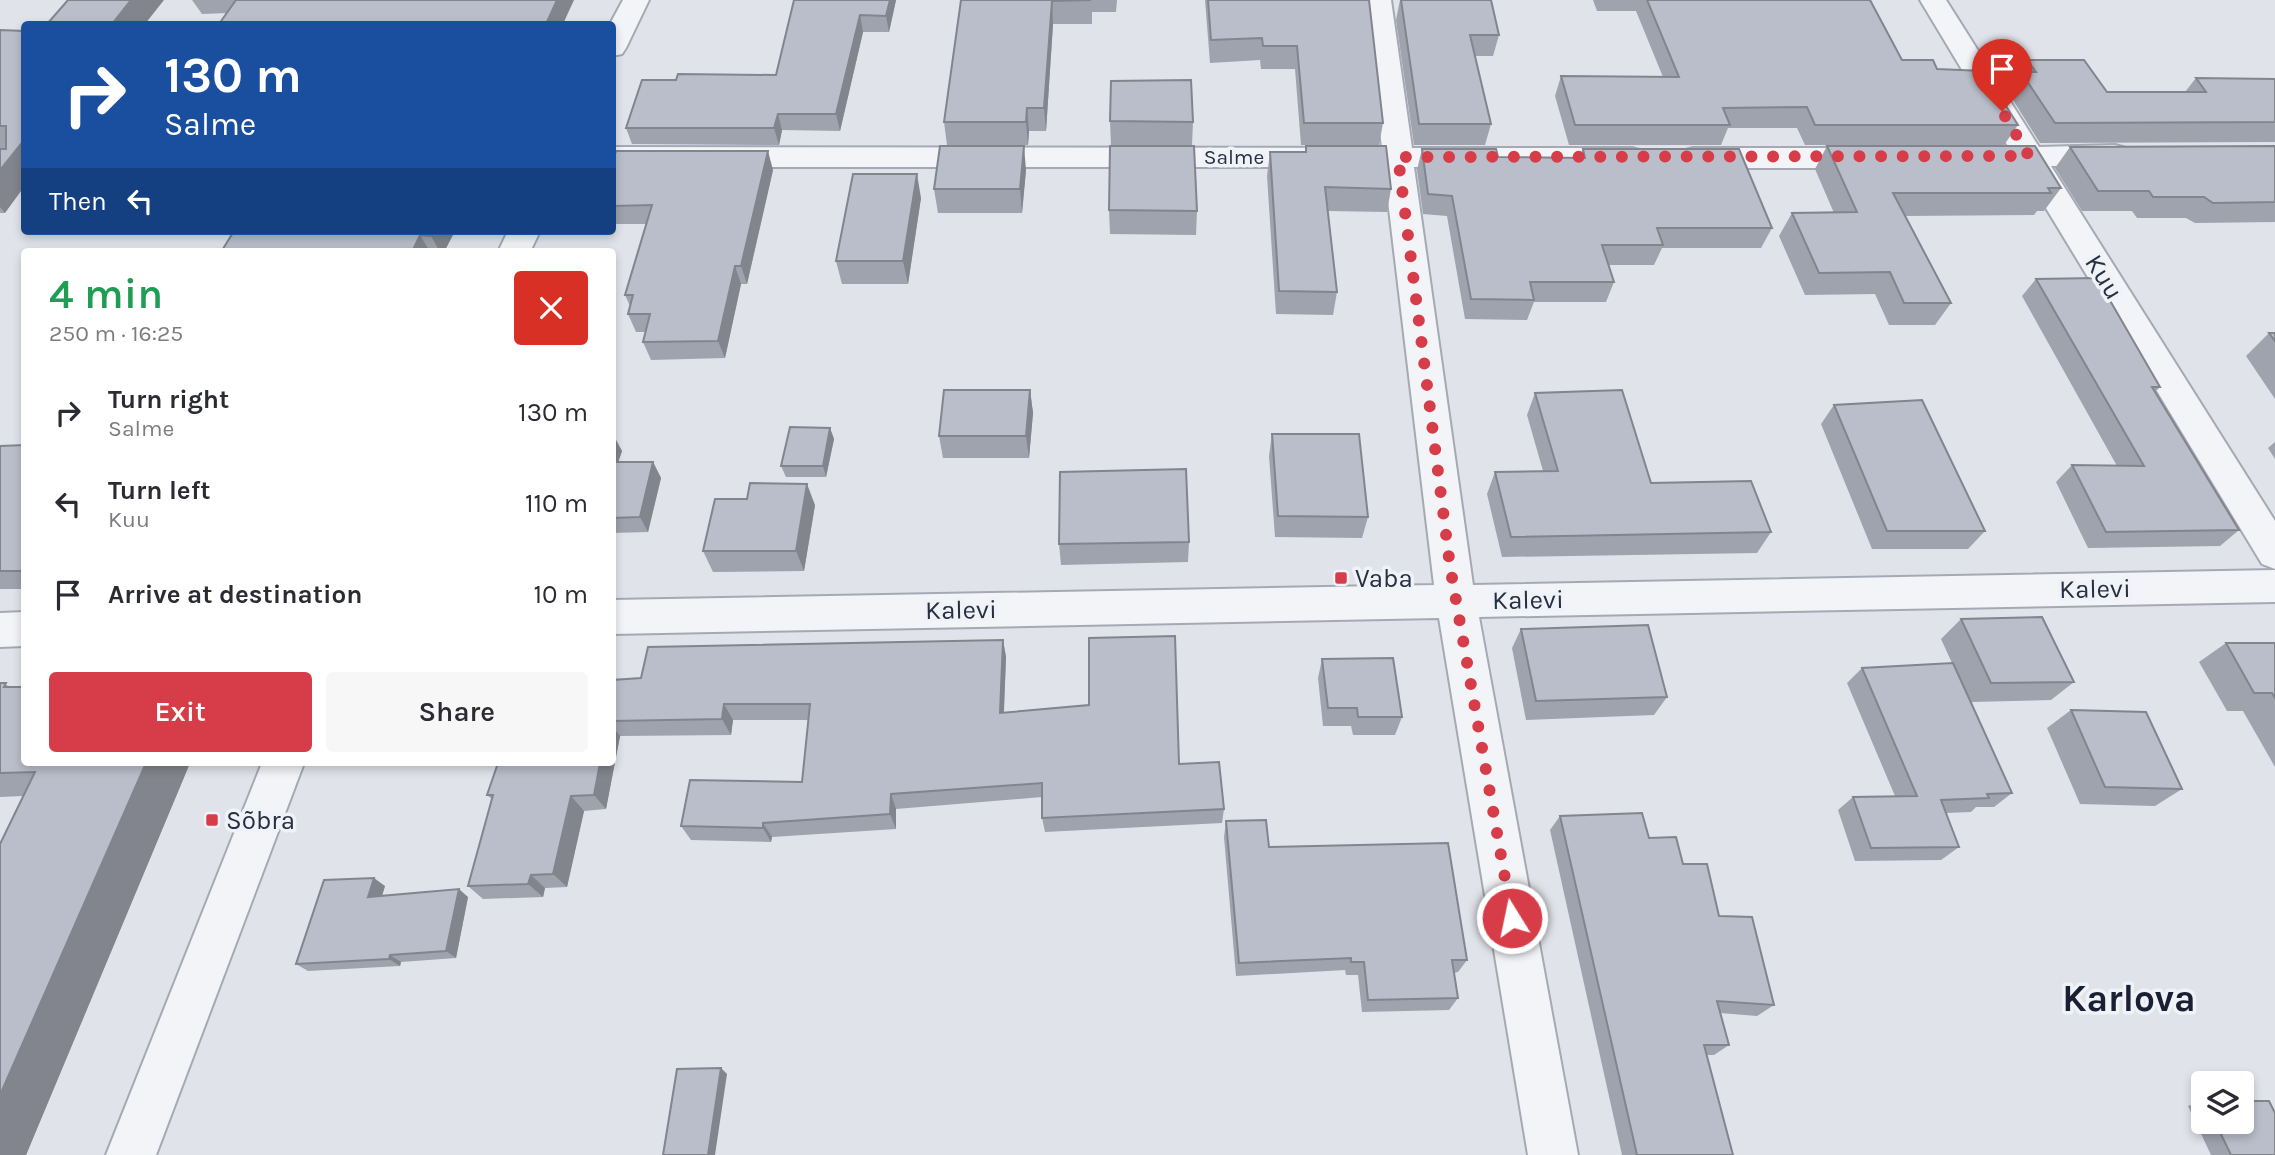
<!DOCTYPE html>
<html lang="en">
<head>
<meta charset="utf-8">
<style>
	body { margin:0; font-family:Karla,sans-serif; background:#f7f7f7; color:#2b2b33; height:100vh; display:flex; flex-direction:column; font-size:26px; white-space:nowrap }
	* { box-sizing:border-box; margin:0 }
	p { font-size:23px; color:#7c7c81 }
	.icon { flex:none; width:38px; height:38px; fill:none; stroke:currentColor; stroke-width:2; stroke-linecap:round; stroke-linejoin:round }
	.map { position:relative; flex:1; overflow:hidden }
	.details { position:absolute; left:21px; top:248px; width:595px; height:518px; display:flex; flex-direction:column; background:#fff; border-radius:7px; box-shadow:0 4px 10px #0003 }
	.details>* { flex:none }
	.hud { position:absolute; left:21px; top:21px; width:595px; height:214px; border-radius:7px; box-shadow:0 4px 10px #0003; background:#1a4fa0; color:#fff; overflow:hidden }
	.controls { position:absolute; left:2191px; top:1071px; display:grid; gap:14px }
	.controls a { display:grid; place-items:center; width:63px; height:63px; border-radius:7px; background:#fff; box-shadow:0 4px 10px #0003; font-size:35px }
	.pin { position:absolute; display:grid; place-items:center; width:60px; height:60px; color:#fff; margin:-72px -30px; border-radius:50% 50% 50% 0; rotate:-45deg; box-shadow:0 0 7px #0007 }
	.pin .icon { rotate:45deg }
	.me { position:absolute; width:77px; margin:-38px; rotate:350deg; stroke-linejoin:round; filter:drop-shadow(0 0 5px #0008) }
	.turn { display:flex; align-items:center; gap:24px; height:147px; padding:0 28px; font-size:32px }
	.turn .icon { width:91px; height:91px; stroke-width:2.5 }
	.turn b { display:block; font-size:49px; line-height:60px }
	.then { display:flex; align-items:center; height:66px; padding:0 28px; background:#0003; gap:14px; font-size:26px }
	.round { display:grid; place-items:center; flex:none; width:74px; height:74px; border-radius:7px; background:#f7f7f7 }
	.summary { display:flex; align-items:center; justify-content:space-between; height:119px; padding:0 28px }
	h1 { font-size:42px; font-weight:600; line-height:52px; color:#1e9e55 }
	.button { display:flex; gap:14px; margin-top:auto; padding:14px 28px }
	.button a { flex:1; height:80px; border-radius:7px; background:#d73d48; color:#fff; font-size:28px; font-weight:600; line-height:80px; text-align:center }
	.button a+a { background:#f7f7f7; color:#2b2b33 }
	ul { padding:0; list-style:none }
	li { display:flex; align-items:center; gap:21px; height:91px; padding:0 28px }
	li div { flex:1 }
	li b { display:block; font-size:26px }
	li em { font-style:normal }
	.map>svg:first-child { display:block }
</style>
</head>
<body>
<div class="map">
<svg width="2275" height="1155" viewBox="0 0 2275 1155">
	<rect width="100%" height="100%" fill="#e0e3ea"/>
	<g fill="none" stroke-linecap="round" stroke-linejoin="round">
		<!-- minor casing -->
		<g stroke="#a5a9b4" stroke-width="4">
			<g id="minor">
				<path d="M623 0H649L626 48 622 54 612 56V24H610Z"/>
				<path d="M1365 0H1391L1412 148H1632L1643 151 1647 158 1643 165 1632 168 1414 167 1473 585 2275 570V602L1479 617 1578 1155H1528L1439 618 612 634V600L1434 585 1384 167H612V147L1382 148Z"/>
				<path d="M1920 0H1946L2039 147 2115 145 2126 148 2130 155 2126 162 2115 165 2051 166 2275 521V569L2262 564 2021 167 1990 168 1979 165 1975 158 1979 151 2009 148Z"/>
				<path d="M1693 148H1874L1885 151 1889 158 1885 165 1874 168H1693L1682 165 1678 158 1682 151Z"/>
				<path d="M508 231H540L530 252H498Z"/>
				<path d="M24 612V646L0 647V613Z"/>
				<path d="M262 763H304L156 1155H106Z"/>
			</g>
		</g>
		<!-- minor -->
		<use href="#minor" fill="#f3f4f8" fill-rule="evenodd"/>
	</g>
	<!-- wall -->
	<g fill="#9fa3ae">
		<path d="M192 0H574L202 14Z"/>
		<path d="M794 0H896L889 32H863L840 131 782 130 779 145 632 144 626 128 676 80 776 75Z"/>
		<path d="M961 0H1117L1116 12H1092V24H1053L1046 131H1029L1028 145H947L944 122Z"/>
		<path d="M1205 0H1369L1383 123 1379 145H1301L1295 69H1261L1260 60 1210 63Z"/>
		<path d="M1400 0H1491L1499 35 1493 56H1475L1491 124 1485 145H1414L1396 20Z"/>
		<path d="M1593 0H1870L1902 60 1937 69 2018 125 2004 145H1805L1797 128H1728L1721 145H1569L1555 96 1561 76 1663 77 1636 11H1597Z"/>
		<path d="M0 30 24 31 5 213H0V149H6V148H0Z"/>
		<path d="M2027 60 2107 92H2185L2196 78 2275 79V142L2040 143 2008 92Z"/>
		<path d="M1110 121 1193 122 1192 145H1111Z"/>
		<path d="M1306 146 1391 189 1387 212 1328 211 1337 292 1333 315 1276 314 1267 176 1270 152H1305Z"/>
		<path d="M1827 146 2061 188 2044 211H2037L2034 215 1905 216 1951 303 1935 325H1889L1875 294 1805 295 1779 236 1792 213H1834L1815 169Z"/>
		<path d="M2275 146V222L2195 223 2186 218H2137L2132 211H2082L2055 168 2070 147Z"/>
		<path d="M1422 149 1498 157 1579 158 1583 149 1772 228 1761 248H1662L1654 265H1609L1614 282 1606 302H1534L1527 320 1465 319 1447 216 1423 214 1417 170Z"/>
		<path d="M612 163 773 170 747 284H741L725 358 651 360 643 342 646 332H636L628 314 630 306 625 295 646 224H612Z"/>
		<path d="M1026 170 1022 213H938L934 189Z"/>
		<path d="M921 198 908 284H842L836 261Z"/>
		<path d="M1109 210 1197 211 1196 235 1110 234Z"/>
		<path d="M234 231H455L444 252H221Z"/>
		<path d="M2036 279 2160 387 2155 392 2239 530 2220 546 2088 548 2056 482 2072 465 2117 466 2022 296Z"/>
		<path d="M2269 333H2275V399L2246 356Z"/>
		<path d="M1030 390 1033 413 1029 458H943L939 436Z"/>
		<path d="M1535 393 1651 483 1771 532 1757 553 1502 557 1487 494 1495 472 1543 471 1527 415Z"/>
		<path d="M1834 405 1985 531 1968 549H1872L1821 424Z"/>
		<path d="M830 428 834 439 826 477H786L781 466Z"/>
		<path d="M1272 434 1368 517 1362 538 1275 537 1269 456Z"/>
		<path d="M612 436 622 451 618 462H653L661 478 648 532 612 533Z"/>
		<path d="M2275 442V459L2268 448Z"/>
		<path d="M24 445V589H0V446Z"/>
		<path d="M815 505 804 571 713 572 703 551Z"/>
		<path d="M1189 542 1188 562 1061 565 1059 544Z"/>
		<path d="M1961 619 2074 682 2051 700 1971 702 2012 793 1994 807H1976L1971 812 1946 813 1959 847 1941 860 1855 861 1838 810 1853 797 1895 796 1847 683 1862 668 1952 663 1941 639Z"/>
		<path d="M1521 629 1667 697 1654 715 1526 720 1512 648Z"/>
		<path d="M1003 640 1006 657 1004 713 1179 764 1224 809 1222 823 1045 832 1042 818V797L896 809V829L772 837 771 842 691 840 681 826 802 782 808 720H733L731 735 620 736 606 809 584 811 567 887 545 888 543 897 483 899 468 886 492 799 487 795 612 763V680L641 678Z"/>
		<path d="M2226 643H2275V767L2243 711H2227L2199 662Z"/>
		<path d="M1322 659 1402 717 1395 735H1353L1351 726H1323L1318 678Z"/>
		<path d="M0 683 12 687 190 763 26 1155H0L23 796 0 797Z"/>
		<path d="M2071 710 2182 789 2155 806 2080 804 2047 728Z"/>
		<path d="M1560 816 1649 838 1683 864 1719 916 1774 1005 1757 1016 1720 1013 1729 1045 1714 1055H1707L1733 1155H1622L1550 830Z"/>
		<path d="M1226 821 1467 960 1458 972 1454 973 1458 998 1449 1010 1362 1012 1358 975H1346L1345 970 1236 976 1224 837Z"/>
		<path d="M385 886 382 896 468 897 456 958 401 962 400 966 308 971 296 964Z"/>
		<path d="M2203 1101V1122H2242L2275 1155H2211L2188 1106Z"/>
	</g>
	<!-- shaded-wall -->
	<g fill="#82858d">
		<path d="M131 0H164L145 24H112Z"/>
		<path d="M557 0H574L563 24H546Z"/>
		<path d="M890 0H896L889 32 886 16Z"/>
		<path d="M1052 1 1053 24 1046 131 1044 108Z"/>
		<path d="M860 15 863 32 840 131 836 114Z"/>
		<path d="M1027 108 1029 131 1028 145 1026 122Z"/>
		<path d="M778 114 782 130 779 145 774 128Z"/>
		<path d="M24 140V187L5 213 0 207V170Z"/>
		<path d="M1024 146 1026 170 1022 213 1020 189Z"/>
		<path d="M768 151 773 170 747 284 741 266Z"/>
		<path d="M917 174 921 198 908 284 903 261Z"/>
		<path d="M433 231H455L444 252H440L431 236Z"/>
		<path d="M420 235 430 252H412Z"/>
		<path d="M735 266 741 284 725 358 718 341Z"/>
		<path d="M1030 390 1033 413 1029 458 1026 436Z"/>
		<path d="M830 428 834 439 826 477 823 466Z"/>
		<path d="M614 436 622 451 613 477 612 439Z"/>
		<path d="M653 462 661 478 648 532 640 517Z"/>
		<path d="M807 484 815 505 804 571 796 551Z"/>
		<path d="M1003 640 1006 657 1003 729 1000 713Z"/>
		<path d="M724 704 733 720 731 735 722 719Z"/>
		<path d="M612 726 620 736 606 809 594 795 600 763H612Z"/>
		<path d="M146 763H190L26 1155H0V1095Z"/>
		<path d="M891 794 896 809V829L890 814Z"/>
		<path d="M571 796 584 811 567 887 553 874Z"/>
		<path d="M763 823 772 837 771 842 763 828Z"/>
		<path d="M531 875 545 888 543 897 528 884Z"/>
		<path d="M374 878 385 886 379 905 368 897Z"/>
		<path d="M459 889 468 897 456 958 446 951Z"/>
		<path d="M390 955 401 962 400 966 389 959Z"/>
		<path d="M721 1068 727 1074 715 1155H708Z"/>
	</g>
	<!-- building -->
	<g fill="#b9beca" stroke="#82858d" stroke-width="2">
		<path d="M68 0H131L112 24H47Z"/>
		<path d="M236 0H557L546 24H219Z"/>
		<path d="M794 0H890L886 16 860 15 836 114H778L774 128H626L642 80H676L678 74 776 75Z"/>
		<path d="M961 0H1091L1052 1 1044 108H1027L1026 122H944Z"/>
		<path d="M1208 0H1369L1383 123H1304L1297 46H1263L1262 38 1211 40Z"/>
		<path d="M1401 0H1491L1499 35H1470L1491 124H1419Z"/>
		<path d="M1647 0H1870L1902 60H1933L1937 69 1984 71 2018 125H1815L1807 107 1723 108 1730 125H1575L1561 76 1679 77Z"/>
		<path d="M0 30 24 31V140L0 170V149H6V126H0Z"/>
		<path d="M2027 60H2084L2107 92H2206L2196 78 2275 79V122L2055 123 2021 72H2036Z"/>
		<path d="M1191 80 1193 122 1110 121 1111 81Z"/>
		<path d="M940 146H1024L1020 189H934Z"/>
		<path d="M1110 146H1194L1197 211 1109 210Z"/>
		<path d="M1306 146H1386L1391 189 1325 187 1337 292 1279 291 1270 152H1306Z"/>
		<path d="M1827 146H2035L2061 188H2048L2051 193H1893L1951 303H1904L1890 272 1819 273 1792 213 1857 212Z"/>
		<path d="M2275 146V202L2213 203 2204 197H2153L2149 191H2098L2070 147Z"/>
		<path d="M1422 149H1496L1498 157 1585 158 1583 149H1739L1772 228H1657L1663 245H1602L1614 282H1530L1534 300 1471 299 1452 196 1428 194Z"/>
		<path d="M616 151H768L741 266H735L718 341 643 342 650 314H628L633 295H625L652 205 612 206V163Z"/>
		<path d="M853 174H917L903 261H836Z"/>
		<path d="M234 231H433L431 236 420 235 412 252H221Z"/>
		<path d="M2097 278 2160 387H2152L2239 530 2106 532 2072 465 2144 466 2036 279Z"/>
		<path d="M2269 333H2275V341Z"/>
		<path d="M944 390H1030L1026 436H939Z"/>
		<path d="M1622 390 1651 483 1751 481 1771 532 1511 537 1495 472 1558 471 1535 393Z"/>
		<path d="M1922 400 1985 531H1887L1834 405Z"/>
		<path d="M790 427 830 428 823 466H781Z"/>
		<path d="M1272 434H1359L1368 517 1278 516Z"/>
		<path d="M24 445V571H0V446Z"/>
		<path d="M612 462H653L640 517 612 518Z"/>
		<path d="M1186 469 1189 542 1059 544 1060 472Z"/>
		<path d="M750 483 807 484 796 551H703L715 499H747Z"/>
		<path d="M2042 617 2074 682 1991 683 1961 619Z"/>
		<path d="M1648 625 1667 697 1536 701 1521 629Z"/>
		<path d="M1175 636 1179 764 1219 762 1224 809 1042 818V783L891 794 890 814 763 823V828L681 826 690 780 802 782 810 704H724L722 719 612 721V680L641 678 648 647 1003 640 1000 713 1089 705V638Z"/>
		<path d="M2226 643H2275V698L2272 693H2254Z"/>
		<path d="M1393 658 1402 717H1358L1357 708H1328L1322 659Z"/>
		<path d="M1953 663 2012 793 1987 794 1989 798 1941 800 1959 847 1871 848 1853 797 1917 796 1862 668Z"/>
		<path d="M0 683H6L4 687H24V763H146L0 1095V844L35 772 0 773Z"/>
		<path d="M2071 710 2146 712 2182 789 2105 787Z"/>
		<path d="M498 763H600L594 795 571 796 553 874 531 875 528 884 468 886 493 795H487Z"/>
		<path d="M1642 813 1649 838 1676 837 1683 864H1707L1719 916 1752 917 1774 1005 1717 1001 1729 1045H1704L1733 1155H1637L1560 816Z"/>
		<path d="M1266 820 1269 847 1448 843 1467 960H1452L1458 998 1368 1000 1364 962H1351V958L1239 963 1226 821Z"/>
		<path d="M374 878 368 897 459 889 446 951 390 955 389 959 296 964 324 880Z"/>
		<path d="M721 1068 708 1155H663L677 1069Z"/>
		<path d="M2242 1101H2269L2275 1113V1155H2231L2215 1122H2242Z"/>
	</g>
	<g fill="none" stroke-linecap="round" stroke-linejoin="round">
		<!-- route -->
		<path stroke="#d73d48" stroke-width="12" stroke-dasharray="0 21.6" d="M1512 918 1450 566 1398 157 2029 156 2002 111"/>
	</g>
	<!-- markers -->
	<g fill="#d73d48" stroke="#eff2f7" stroke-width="2.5">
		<rect x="1334" y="571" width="14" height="14" rx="3.5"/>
		<rect x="205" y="813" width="14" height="14" rx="3.5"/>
	</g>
	<g text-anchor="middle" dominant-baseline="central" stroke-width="7" stroke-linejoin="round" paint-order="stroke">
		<!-- far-street labels -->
		<g font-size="21" fill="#272f42" stroke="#eff2f7">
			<text x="1234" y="157">Salme</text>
		</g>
		<!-- street labels -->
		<g font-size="26" fill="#272f42" stroke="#eff2f7">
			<text transform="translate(2104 277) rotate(58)">Kuu</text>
			<text transform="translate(2095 589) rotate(-1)">Kalevi</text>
			<text transform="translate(1528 600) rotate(-1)">Kalevi</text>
			<text transform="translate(961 610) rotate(-1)">Kalevi</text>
		</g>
		<!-- poi labels -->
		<g font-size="26" fill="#272f42" stroke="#eff2f7" text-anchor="start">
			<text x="1355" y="578">Vaba</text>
			<text x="226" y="820">Sõbra</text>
		</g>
		<!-- near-quarter labels -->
		<g font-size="37" font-weight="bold" fill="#192033" stroke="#eff2f7">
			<text x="2129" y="998">Karlova</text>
		</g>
	</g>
</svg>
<div class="controls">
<a><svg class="icon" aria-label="layers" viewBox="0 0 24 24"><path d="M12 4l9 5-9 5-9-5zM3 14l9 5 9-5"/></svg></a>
</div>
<div class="pin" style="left:2002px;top:111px;background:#d93025"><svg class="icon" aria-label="arrive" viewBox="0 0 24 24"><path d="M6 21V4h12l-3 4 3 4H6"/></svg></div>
<svg class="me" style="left:1512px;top:918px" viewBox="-20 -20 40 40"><circle r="17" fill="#d73d48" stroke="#fff" stroke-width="3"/><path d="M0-11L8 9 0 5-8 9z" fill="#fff"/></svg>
<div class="hud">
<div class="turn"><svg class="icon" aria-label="right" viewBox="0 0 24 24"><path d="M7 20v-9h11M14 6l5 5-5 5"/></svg><div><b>130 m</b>Salme</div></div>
<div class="then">Then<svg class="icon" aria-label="left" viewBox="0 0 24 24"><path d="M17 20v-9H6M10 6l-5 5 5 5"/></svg></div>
</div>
<section class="details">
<div class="summary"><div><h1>4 min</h1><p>250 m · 16:25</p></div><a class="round" style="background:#d93025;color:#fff"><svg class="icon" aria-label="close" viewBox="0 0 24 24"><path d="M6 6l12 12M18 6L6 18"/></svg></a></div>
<ul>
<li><svg class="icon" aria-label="right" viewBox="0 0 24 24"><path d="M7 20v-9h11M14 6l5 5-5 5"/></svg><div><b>Turn right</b><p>Salme</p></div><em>130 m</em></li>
<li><svg class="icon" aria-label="left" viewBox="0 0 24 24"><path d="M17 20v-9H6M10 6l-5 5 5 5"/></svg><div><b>Turn left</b><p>Kuu</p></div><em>110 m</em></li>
<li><svg class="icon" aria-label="arrive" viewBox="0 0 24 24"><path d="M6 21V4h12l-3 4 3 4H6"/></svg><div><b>Arrive at destination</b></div><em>10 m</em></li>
</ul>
<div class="button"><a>Exit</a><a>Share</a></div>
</section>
</div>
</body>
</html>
